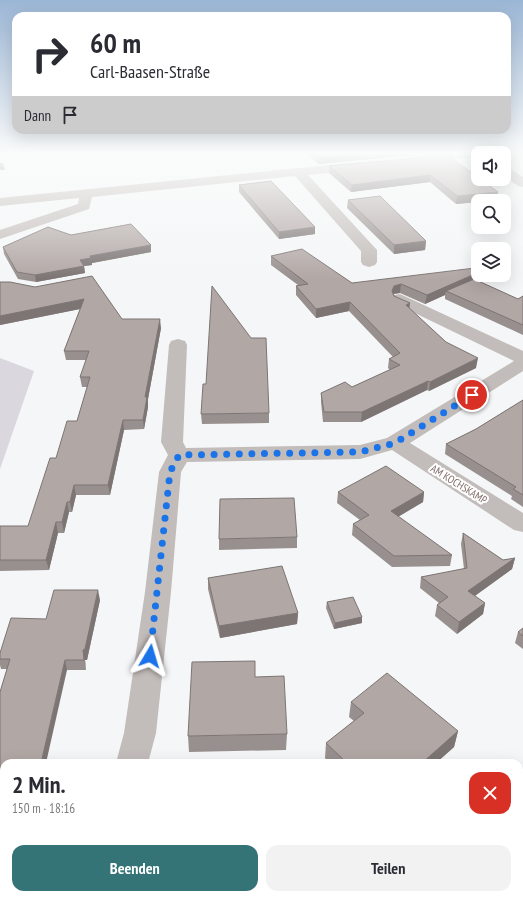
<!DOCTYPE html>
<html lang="de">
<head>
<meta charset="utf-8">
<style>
	body { margin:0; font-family:"PT Sans Narrow",sans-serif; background:#f2f2f3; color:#2b2b33; height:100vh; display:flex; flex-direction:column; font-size:15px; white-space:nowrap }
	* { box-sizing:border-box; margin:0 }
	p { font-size:13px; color:#7c7c81 }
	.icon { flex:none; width:22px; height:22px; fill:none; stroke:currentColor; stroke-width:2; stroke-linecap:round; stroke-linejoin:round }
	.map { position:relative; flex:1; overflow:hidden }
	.sheet { position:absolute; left:0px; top:759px; width:523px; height:140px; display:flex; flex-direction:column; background:#fff; border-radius:12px 12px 0 0; box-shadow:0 4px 16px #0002 }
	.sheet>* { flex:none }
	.hud { position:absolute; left:12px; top:12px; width:499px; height:122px; border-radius:12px; box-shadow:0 4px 16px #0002; background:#fff; color:#2b2b33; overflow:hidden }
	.controls { position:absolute; left:471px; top:146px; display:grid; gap:8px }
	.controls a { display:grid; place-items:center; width:40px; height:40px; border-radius:8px; background:#fff; box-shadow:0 4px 16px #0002; font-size:20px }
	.pin { position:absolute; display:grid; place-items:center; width:34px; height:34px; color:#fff; margin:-17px; border:2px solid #fff; border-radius:50%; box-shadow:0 1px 4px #0007 }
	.me { position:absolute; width:44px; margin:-22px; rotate:7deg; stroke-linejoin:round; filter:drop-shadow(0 0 3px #0008) }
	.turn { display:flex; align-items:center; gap:14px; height:84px; padding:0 12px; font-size:18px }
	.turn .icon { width:52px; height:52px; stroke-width:2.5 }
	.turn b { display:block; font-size:28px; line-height:34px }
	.then { display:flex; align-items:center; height:38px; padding:0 12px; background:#0003; gap:8px; font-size:15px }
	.round { display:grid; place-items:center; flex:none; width:42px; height:42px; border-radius:12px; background:#f2f2f3 }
	.summary { display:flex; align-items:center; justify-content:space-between; height:68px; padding:0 12px }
	h1 { font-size:24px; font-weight:700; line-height:30px }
	.action { display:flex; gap:8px; margin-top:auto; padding:8px 12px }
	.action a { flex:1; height:46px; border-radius:12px; background:#347477; color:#fff; font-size:16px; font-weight:700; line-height:46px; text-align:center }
	.action a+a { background:#f2f2f3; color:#2b2b33 }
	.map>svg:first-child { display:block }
</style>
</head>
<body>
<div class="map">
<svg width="523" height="899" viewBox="0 0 523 899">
	<rect width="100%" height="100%" fill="#f5f6f7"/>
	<!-- green -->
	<path fill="#dad7de" d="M0 358 34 371 0 469Z"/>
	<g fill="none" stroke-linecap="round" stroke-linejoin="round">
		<!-- street -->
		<g fill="#c2bcba" fill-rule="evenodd">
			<path d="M445 153H484H478V157L420 163 416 162 414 159 416 156Z"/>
			<path d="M359 162 363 163 365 166 363 169 308 175 377 250V262L375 265 369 267 363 265 361 262V251L295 176 92 197 89 209 0 239V230L78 204 79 198 0 206V198Z"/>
			<path d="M504 166 508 167 523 177V187L518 186 504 176Z"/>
			<path d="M400 294 523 351V371L410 443 523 513V532L514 530 392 450 360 459 187 462 181 472 171 592 156 733 148 763H116L124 733 145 592 159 472 168 455 161 442 169 345 171 341 178 339 185 341 187 345 183 442 186 448 360 445 387 438 514 361 394 303 392 299 394 295Z"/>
			<path d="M14 895H55L53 899H12Z"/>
			<path d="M379 895H419L421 899H381Z"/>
		</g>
	</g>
	<!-- wall -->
	<g fill="#98908e">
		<path d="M307 153H431L318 164 307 154Z"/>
		<path d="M447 155 497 200 456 204 430 182 351 192 329 173V166Z"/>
		<path d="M239 185 315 227V234L279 239 239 192Z"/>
		<path d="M348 200 426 241 425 250 394 254 347 208Z"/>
		<path d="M71 235 151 252 92 263V265L84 266 85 273 36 282 18 279 4 254 3 247Z"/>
		<path d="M271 256 352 283 476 280 518 299 523 296V335L445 299V295L425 304 400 293 393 294 446 342 476 368 429 391 427 390 361 422H323L321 402V393L352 387 390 370 388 368 389 359 393 357 349 311 316 318 296 295V286L298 285 271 265Z"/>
		<path d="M0 282 122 319 161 328 148 399V407L144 429 124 430 110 495H76L72 512H69L64 533H58L49 570 0 571V526H28L56 458 77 421 87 387H82L80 377 86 360H66L64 351 80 309 0 325Z"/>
		<path d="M523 400V507L511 499 512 496 445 454 446 444 476 429Z"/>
		<path d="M269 413V423L202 424 201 414Z"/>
		<path d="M338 492H424L423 502 398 517 452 555 450 566 392 567 352 535 353 524 360 520 337 503Z"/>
		<path d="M463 533 503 560 515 558 512 569 475 596 485 603 483 614 457 634 435 616 437 605 439 603 420 588 421 577 464 569 461 544Z"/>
		<path d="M297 537V548L219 550V539Z"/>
		<path d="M208 578 298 613 297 624 220 638 208 589Z"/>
		<path d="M100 600 87 660H85L86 670H67L4 763V780H0V692L7 669H1L0 665V653L46 619Z"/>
		<path d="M327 602 362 617V623L334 629 326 608Z"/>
		<path d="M523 628V649L515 643 518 632Z"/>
		<path d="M351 702 458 731 454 747 436 763H329L325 758 326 743 354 721 349 717Z"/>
		<path d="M287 734 286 750 189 752 188 736Z"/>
		<path d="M523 788V838L519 834V792Z"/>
		<path d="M168 895H256L252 899H171Z"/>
	</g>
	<!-- shaded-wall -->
	<g fill="#7c7574">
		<path d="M361 153H431L318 164 319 157Z"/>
		<path d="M0 163H3L5 170H0Z"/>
		<path d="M430 175V182L351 192 352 185Z"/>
		<path d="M498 192 497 200 478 201V202L456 204 457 196Z"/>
		<path d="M315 227V234L279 239V232Z"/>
		<path d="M426 241 425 250 394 254V245Z"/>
		<path d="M151 245V252L92 263V265L84 266 85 273 36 282 35 275 90 256Z"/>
		<path d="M477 273 475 282 446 291 445 295 425 304 427 295Z"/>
		<path d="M401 284 400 293 393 294 392 291 394 286Z"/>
		<path d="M84 299 85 308 0 325V316Z"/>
		<path d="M350 302 349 311 316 318V309Z"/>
		<path d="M410 303 409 312 406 305Z"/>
		<path d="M160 319 161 328 148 399V407L144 429 143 420 145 397Z"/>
		<path d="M478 358 476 368 429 391 430 382Z"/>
		<path d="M428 381 427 390 361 422 362 412Z"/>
		<path d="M123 420 124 430 110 495 108 485Z"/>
		<path d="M74 485 76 495 72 512 70 502Z"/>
		<path d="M424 492 423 502 389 522 391 511Z"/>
		<path d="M67 502 69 512 64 533 62 522Z"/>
		<path d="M56 522 58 533 49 570 46 560Z"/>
		<path d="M515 558 512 569 466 602 468 591Z"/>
		<path d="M98 590 100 600 87 660H85L86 670 83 650Z"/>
		<path d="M485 603 483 614 457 634 459 622Z"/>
		<path d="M298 613 297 624 220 638 219 626Z"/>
		<path d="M362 617V623L334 629 335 623Z"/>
		<path d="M65 660 67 670 46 763H41Z"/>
		<path d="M458 731 454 747 436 763H422Z"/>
		<path d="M245 895H256L252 899H241Z"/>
	</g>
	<!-- building -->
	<g fill="#b1a7a5" stroke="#7c7574">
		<path d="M314 153H361L319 157Z"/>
		<path d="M447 155 478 177V179H480L498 192 457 196 430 175 352 185 329 166Z"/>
		<path d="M271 181 315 227 279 232 239 185Z"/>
		<path d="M380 196 426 241 394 245 348 200Z"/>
		<path d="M131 224 151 245 90 256 91 258 80 260 84 266 35 275 17 272 3 247 48 227 71 235Z"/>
		<path d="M302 249 352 283 475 268 477 273 427 295 401 284 394 286 392 291 394 296 410 303 406 305 446 342 478 358 430 382 428 381 362 412H324L321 393 345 382 352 387 400 365 389 359 400 353 350 302 316 309 296 286 308 284 271 256Z"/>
		<path d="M92 276 122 319H160L145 397H147L143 420H123L108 485H74L70 502H67L62 522H56L46 560H0V526H28L50 458H56L67 421H77L90 377H80L89 351H64L84 299 0 316V282H10L35 287Z"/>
		<path d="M474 279 518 299 523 296V325L446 291Z"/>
		<path d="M212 286 251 338H266L269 413 201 414 203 384H206Z"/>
		<path d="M523 400V495L513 489 516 487 446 444 476 429Z"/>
		<path d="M386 466 424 492 391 511 452 555 394 556 353 524 369 515 338 492Z"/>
		<path d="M294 498 297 537 219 539 220 499Z"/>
		<path d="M463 533 503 560 515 558 468 591 485 603 459 622 437 605 448 597 421 577 467 568Z"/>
		<path d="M282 566 298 613 219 626 208 578Z"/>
		<path d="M54 590H98L85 649 83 650 84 660H65L41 763H4V769L0 770V692L10 659H0V653L11 618 46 619Z"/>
		<path d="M353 597 362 617 335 623 327 602Z"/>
		<path d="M523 628V636L518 632Z"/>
		<path d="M255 661V677L284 676 287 734 188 736 192 662Z"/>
		<path d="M387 673 458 731 422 763H411L408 760 405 763H347L326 743 364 713 351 702Z"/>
		<path d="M523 788V823L519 820V792Z"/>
		<path d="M176 895H245L241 899H179Z"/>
	</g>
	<!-- sky -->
	<linearGradient id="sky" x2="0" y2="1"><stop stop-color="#9bb6d5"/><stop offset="0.55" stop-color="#fafbfb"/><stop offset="1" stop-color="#fafbfb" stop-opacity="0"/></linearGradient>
	<rect width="523" height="279" fill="url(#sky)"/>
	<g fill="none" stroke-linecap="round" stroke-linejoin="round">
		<!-- route -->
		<path stroke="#1a73e8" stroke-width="7" stroke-dasharray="0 12.6" d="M150 656 170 472 179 455 360 452 395 443 472 395"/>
	</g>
	<g text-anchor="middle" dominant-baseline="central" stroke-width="4" stroke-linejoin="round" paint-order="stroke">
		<!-- street labels -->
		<g font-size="11" fill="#826f6a" stroke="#fff">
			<text transform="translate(459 484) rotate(32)">AM KOCHSKAMP</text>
		</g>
	</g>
</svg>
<div class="controls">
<a><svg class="icon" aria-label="sound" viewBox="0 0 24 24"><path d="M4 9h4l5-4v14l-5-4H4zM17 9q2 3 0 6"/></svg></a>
<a><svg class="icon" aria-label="search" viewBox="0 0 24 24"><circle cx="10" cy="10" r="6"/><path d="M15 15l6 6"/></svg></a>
<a><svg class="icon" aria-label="layers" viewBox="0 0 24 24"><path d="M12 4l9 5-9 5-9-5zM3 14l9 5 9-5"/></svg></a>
</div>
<div class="pin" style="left:472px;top:395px;background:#d93025"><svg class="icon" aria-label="arrive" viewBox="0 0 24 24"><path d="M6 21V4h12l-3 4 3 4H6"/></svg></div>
<svg class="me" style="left:150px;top:656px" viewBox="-20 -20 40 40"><path d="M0-17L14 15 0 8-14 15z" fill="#1a73e8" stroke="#fff" stroke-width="4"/></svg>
<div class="hud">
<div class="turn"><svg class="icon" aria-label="right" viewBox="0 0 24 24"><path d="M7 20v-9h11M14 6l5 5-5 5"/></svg><div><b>60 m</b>Carl-Baasen-Straße</div></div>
<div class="then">Dann<svg class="icon" aria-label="arrive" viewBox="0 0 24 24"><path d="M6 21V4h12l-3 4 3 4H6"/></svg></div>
</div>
<section class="sheet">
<div class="summary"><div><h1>2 Min.</h1><p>150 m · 18:16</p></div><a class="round" style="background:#d93025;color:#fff"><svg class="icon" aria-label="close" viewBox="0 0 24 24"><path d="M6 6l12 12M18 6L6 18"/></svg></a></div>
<div class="action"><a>Beenden</a><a>Teilen</a></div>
</section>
</div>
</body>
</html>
